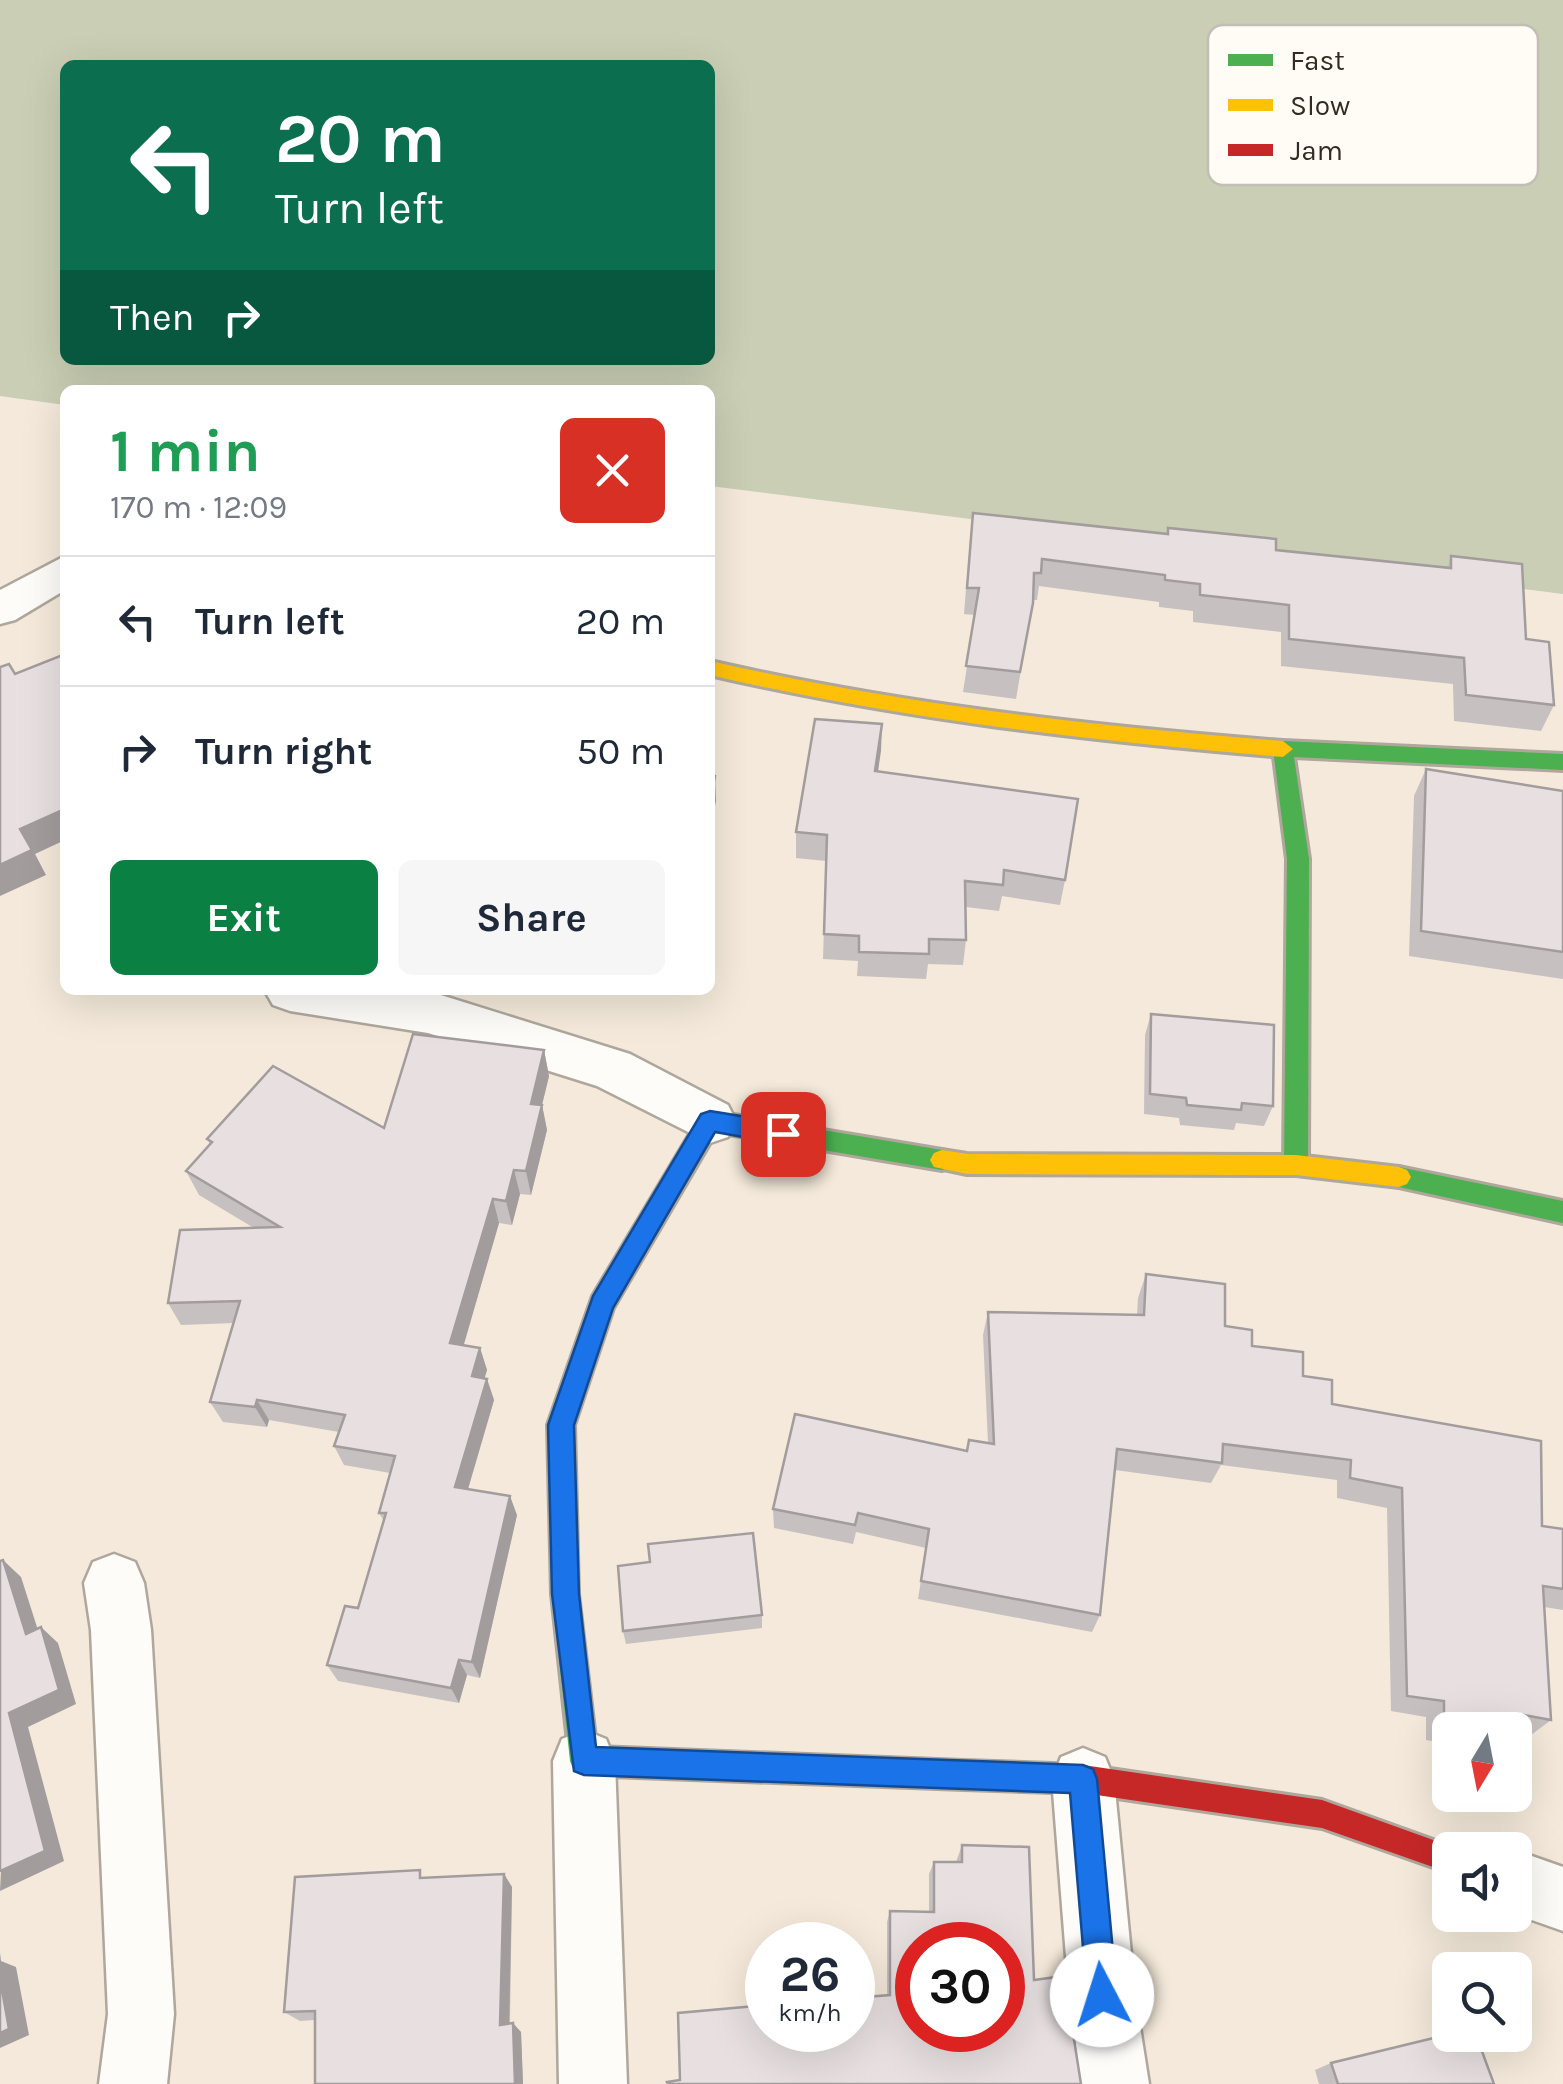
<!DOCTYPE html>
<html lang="en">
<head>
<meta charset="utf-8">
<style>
	body { margin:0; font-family:Karla,sans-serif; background:#f6f6f7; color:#1f2937; height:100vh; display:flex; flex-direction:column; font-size:38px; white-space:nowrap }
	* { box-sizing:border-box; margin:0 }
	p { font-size:32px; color:#747a83 }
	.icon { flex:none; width:55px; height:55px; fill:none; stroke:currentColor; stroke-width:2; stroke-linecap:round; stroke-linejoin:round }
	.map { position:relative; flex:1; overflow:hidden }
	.sheet { position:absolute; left:60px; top:385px; width:655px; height:610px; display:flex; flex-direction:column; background:#fff; border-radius:15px; box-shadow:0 10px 40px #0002 }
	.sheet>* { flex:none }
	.top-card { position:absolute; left:60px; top:60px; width:655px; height:305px; border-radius:15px; box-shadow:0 10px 40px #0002; background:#0b6e4f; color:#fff; overflow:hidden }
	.needle { width:65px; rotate:190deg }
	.buttons { position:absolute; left:1432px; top:1712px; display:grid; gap:20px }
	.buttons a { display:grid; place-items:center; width:100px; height:100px; border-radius:15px; background:#fff; box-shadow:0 10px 40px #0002; font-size:50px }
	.speed { position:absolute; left:745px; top:1922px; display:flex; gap:20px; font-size:50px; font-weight:700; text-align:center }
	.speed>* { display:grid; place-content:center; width:130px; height:130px; border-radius:50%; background:#fff; box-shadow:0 10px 40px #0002; line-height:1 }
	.speed small { font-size:25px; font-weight:400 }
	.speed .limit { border:15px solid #d22; background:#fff; color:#111 }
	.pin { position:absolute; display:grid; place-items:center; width:85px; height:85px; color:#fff; margin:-42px; border-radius:20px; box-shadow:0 5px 15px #0006 }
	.me { position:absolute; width:110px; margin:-55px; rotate:355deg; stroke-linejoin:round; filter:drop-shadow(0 0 8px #0008) }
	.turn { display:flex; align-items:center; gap:35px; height:210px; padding:0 50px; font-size:45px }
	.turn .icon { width:130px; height:130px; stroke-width:2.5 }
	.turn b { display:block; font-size:70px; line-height:85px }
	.then { display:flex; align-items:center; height:95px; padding:0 50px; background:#0003; gap:20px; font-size:38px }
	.round { display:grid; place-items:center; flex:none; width:105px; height:105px; border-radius:15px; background:#f6f6f7 }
	.head { display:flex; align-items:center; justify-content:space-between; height:170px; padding:0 50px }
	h1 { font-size:60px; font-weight:700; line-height:75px; color:#1e9e55 }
	.primary-button { display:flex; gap:20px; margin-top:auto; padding:20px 50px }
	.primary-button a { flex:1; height:115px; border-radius:15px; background:#0b8043; color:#fff; font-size:40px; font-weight:700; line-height:115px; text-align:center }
	.primary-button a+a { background:#f6f6f7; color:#1f2937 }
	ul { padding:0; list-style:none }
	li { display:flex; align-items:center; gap:30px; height:130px; padding:0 50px; border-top:2px solid #e0e1e3 }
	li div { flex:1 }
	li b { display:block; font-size:38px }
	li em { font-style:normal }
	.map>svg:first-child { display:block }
</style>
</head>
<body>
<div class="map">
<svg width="1563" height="2084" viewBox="0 0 1563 2084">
	<rect width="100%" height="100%" fill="#f4e9da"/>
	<!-- forest -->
	<path fill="#c9ceb4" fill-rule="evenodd" d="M0 0H1563V594L710 486V390H65V405L0 396ZM65 65H710V360H65Z"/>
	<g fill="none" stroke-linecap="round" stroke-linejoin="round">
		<!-- street casing -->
		<g stroke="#afa79c" stroke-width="5">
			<g id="street">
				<path d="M65 556V590L15 620 0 624V590Z"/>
				<path d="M265 991H428L630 1054 728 1105 736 1121 728 1137 710 1143 597 1086 428 1033 290 1011 273 1005Z"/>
				<path d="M114 1554 135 1562 144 1583 151 1630 174 2014 167 2084H99L108 2014 91 1630 84 1583 93 1562Z"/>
				<path d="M584 1730 606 1739 615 1761 627 2084H559L553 1761 562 1739Z"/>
				<path d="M1083 1748 1105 1757 1114 1779 1135 1995 1149 2084H1081L1069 1995 1052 1779 1061 1757Z"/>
				<path d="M1515 1850 1563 1867V1931L1515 1914Z"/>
			</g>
		</g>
		<!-- fast casing -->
		<g stroke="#afa79c" stroke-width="6">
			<g id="fast">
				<path d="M1283 741 1563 754V770L1294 757 1309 859 1308 1165 1304 1172 1296 1175 1288 1172 1284 1165 1287 859 1273 749Z"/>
				<path d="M710 1111 942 1150 950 1153 954 1160 950 1167 942 1170 716 1132 613 1308 574 1425 578 1594 596 1747 964 1761 974 1765 978 1775 974 1785 964 1789 584 1775 574 1771 570 1761 552 1594 548 1425 593 1296 702 1114Z"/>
				<path d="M1399 1167 1563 1201V1223L1399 1187 1391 1184 1387 1177 1391 1170Z"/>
			</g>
		</g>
		<!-- slow casing -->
		<g stroke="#afa79c" stroke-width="6">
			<g id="slow">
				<path d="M710 661C899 704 1090 726 1283 741L1293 749 1283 757C1090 741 899 719 710 675Z"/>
				<path d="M942 1150 967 1154 1296 1155 1399 1167 1407 1170 1411 1177 1407 1184 1399 1187 1296 1175 967 1174 934 1167 930 1160 934 1153Z"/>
			</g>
		</g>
		<!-- jam casing -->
		<g stroke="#afa79c" stroke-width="6">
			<path id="jam" d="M964 1761 1083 1765 1322 1800 1461 1850H1450V1873L1322 1828 1083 1793 964 1789 954 1785 950 1775 954 1765Z"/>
		</g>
		<!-- street -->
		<use href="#street" fill="#fdfcf9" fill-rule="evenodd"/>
		<!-- fast -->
		<use href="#fast" fill="#4caf50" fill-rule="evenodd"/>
		<!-- slow -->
		<use href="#slow" fill="#ffc107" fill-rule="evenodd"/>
		<!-- jam -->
		<use href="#jam" fill="#c62828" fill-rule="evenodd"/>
	</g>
	<!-- wall -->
	<g fill="#c7c0c1">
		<path d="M1168 528 1276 550 1447 568 1451 556 1526 639 1554 705 1541 731 1454 721 1453 684 1281 666V632L1193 622V611L1159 607V602L1039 586 1037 600H1033L1016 699 963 692 975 615 964 614 970 540 1167 534Z"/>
		<path d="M882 724 878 771 1065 880 1060 905 1002 896 999 911 966 907V940L963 965 928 964 926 979 857 976 858 961 823 959 826 861 796 858V832Z"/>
		<path d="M1426 769 1563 791V979L1409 956 1414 796Z"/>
		<path d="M1151 1014 1273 1106 1264 1126 1236 1123 1234 1130 1180 1125 1179 1118 1144 1114 1145 1035Z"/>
		<path d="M544 1050 549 1076 542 1105 547 1130 531 1195 520 1194 512 1225 499 1223 463 1346 480 1348 487 1370 484 1378 487 1379 494 1400 468 1489 517 1515 480 1678 467 1675 459 1703 338 1681 327 1665 358 1608 384 1521 379 1513 390 1473 344 1465 334 1446 339 1432 269 1420 267 1427 223 1422 210 1402 234 1323 181 1325 168 1303 254 1228 199 1195 186 1171 210 1144 207 1139 384 1128Z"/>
		<path d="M1146 1274 1252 1346 1303 1376 1332 1404 1542 1526 1563 1529V1610L1544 1607 1551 1720 1531 1735 1519 1733V1738L1515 1741V1730H1450V1744L1426 1740V1717L1391 1711 1387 1508 1337 1498V1480L1221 1465 1211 1483 1115 1470 1100 1615 1092 1632 918 1599 926 1548 856 1532 853 1544 774 1528 773 1509 966 1451 969 1440 988 1443 983 1335 988 1312 1137 1315 1138 1298Z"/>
		<path d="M762 1615V1628L626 1644 623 1631Z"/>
		<path d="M962 1845 1034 1980 680 2080 887 1995V1922L890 1911 929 1912V1874L934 1862H956Z"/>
		<path d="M504 1874 512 1887 510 2024 521 2032 523 2084H315V2020L300 2021 284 2012 427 1878Z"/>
		<path d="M1331 2063 1494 2084H1319L1315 2070Z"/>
	</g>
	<!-- shaded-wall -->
	<g fill="#a29c9d">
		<path d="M882 724 881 751 874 798 875 771Z"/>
		<path d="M715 776 716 801 710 831 711 854 710 884V802Z"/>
		<path d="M65 809V840L35 854 46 875 0 896V865L20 829Z"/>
		<path d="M544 1050 549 1076 542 1105 547 1130 531 1195 526 1171 531 1104Z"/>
		<path d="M514 1170 520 1194 512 1225 506 1201Z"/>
		<path d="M493 1199 499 1223 458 1365 450 1343Z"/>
		<path d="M480 1348 487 1370 479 1397 472 1376Z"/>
		<path d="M487 1379 494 1400 463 1506 455 1487Z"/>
		<path d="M257 1400 269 1420 267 1427 255 1407Z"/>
		<path d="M510 1496 517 1515 480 1678 472 1662Z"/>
		<path d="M3 1560 21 1577 44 1649 26 1634Z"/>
		<path d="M41 1627 58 1643 76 1704 28 1727 64 1861 0 1891 9 1713Z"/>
		<path d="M459 1660 467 1675 459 1703 451 1688Z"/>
		<path d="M504 1874 512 1887 509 2033 500 2025Z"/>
		<path d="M0 1953 1 1961 16 1967 29 2035 0 2048Z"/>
		<path d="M513 2023 521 2032 523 2084H515Z"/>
	</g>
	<!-- building -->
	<g fill="#e7dfe0" stroke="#a29c9d" stroke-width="2.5" fill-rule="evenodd">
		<path d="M973 513 1168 534V528L1276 539V550L1451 568V556L1522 564 1526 639 1549 642 1554 705 1466 695 1464 658 1289 639V605L1200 595V584L1165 580V575L1042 559 1041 573H1034L1033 603 1020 672 966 666 979 588H967Z"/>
		<path d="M65 654V809L20 829 32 850 0 865V667L9 664 15 674Z"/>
		<path d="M815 719 882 724 875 771 1078 799 1065 880 1004 870 1003 885 965 881 966 940 929 939V954L859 952V936L824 934 827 835 796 832Z"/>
		<path d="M1426 769 1563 791V952L1421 931Z"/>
		<path d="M710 775 715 776 710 802Z"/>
		<path d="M1151 1014 1274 1025 1273 1106 1242 1103 1241 1110 1187 1105 1186 1098 1150 1094Z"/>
		<path d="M413 1034 544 1050 531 1104 542 1105 526 1171 514 1170 506 1201 493 1199 450 1343 480 1348 472 1376 487 1379 455 1487 510 1496 472 1662 459 1660 451 1688 327 1665 345 1606 358 1608 386 1513H379L395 1456 334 1446 345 1415 257 1400 255 1407 210 1402 240 1301 168 1303 180 1230 280 1227 186 1171 212 1142 207 1139 273 1066 384 1128Z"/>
		<path d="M1146 1274 1225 1284V1326L1252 1330V1346L1303 1352V1376L1332 1380V1404L1541 1441 1542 1526 1563 1529V1589L1543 1586 1551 1720 1519 1714V1738L1515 1737V1730H1473L1444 1725V1701L1407 1696 1402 1488 1350 1478 1351 1460 1223 1444 1222 1463 1117 1449 1100 1615 921 1581 929 1529 858 1513 855 1525 773 1509 795 1414 967 1451 969 1440 994 1444 988 1312 1144 1315Z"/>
		<path d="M753 1533 762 1615 623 1631 618 1566 650 1562 648 1544Z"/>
		<path d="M3 1560 26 1634 41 1627 59 1690 9 1713 45 1851 0 1871V1561Z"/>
		<path d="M962 1845 1029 1847 1034 1980 1064 1976 1081 2084H668L667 2082 680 2080 678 2013 768 2005V2030H852V1998L890 1995V1911L934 1912V1862H962ZM918 1945H1002V2030H918Z"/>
		<path d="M420 1870V1878L504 1874 500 2025 513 2023 515 2084H315V2011L284 2012 295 1877Z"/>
		<path d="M0 1979 9 2029 0 2033Z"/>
		<path d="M1450 2034 1476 2035 1494 2084H1338L1331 2063Z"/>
	</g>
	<!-- route -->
	<path fill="#1a73e8" stroke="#114b97" stroke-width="2.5" d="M710 1111 783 1123 791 1126 795 1134 791 1141 783 1144 715 1132 613 1308 574 1425 579 1594 596 1747 1083 1765 1093 1769 1097 1779 1117 1995 1113 2006 1102 2010 1092 2006 1087 1995 1070 1793 584 1775 574 1771 552 1594 548 1425 593 1296 701 1114Z"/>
	<!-- legend -->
	<rect x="1208" y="25" width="330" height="160" rx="15" fill="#fffbf5" stroke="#c2bdb5" stroke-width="2.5"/>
	<rect x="1228" y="54" width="45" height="12" fill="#4caf50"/>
	<rect x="1228" y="99" width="45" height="12" fill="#ffc107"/>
	<rect x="1228" y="144" width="45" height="12" fill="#c62828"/>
	<g font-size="28" fill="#332b21">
		<text x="1290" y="70">Fast</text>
		<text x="1290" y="115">Slow</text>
		<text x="1290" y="160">Jam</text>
	</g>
</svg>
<div class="buttons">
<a><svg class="needle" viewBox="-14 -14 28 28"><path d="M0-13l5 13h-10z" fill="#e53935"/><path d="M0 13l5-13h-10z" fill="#747a83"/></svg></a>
<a><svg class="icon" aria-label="sound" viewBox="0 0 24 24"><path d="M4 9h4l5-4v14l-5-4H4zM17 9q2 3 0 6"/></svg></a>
<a><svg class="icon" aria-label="search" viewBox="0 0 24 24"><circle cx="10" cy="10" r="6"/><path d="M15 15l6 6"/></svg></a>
</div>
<div class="speed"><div>26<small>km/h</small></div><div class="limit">30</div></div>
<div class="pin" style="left:783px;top:1134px;background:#d93025"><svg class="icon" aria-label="arrive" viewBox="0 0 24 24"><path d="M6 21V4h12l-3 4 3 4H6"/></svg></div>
<svg class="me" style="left:1102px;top:1995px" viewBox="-20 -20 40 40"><circle r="19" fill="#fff"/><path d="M0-13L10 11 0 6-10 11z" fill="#1a73e8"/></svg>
<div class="top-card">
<div class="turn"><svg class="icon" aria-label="left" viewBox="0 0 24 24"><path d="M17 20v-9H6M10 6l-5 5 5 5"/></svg><div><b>20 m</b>Turn left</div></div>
<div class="then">Then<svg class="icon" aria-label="right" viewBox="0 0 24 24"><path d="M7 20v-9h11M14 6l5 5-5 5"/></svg></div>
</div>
<section class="sheet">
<div class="head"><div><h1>1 min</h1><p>170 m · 12:09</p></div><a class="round" style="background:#d93025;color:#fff"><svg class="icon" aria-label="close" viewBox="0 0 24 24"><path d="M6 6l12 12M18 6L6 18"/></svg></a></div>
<ul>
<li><svg class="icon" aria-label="left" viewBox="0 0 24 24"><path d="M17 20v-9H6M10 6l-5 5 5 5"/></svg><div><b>Turn left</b></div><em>20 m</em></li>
<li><svg class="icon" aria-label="right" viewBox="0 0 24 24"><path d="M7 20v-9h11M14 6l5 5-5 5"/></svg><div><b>Turn right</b></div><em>50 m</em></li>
</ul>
<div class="primary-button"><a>Exit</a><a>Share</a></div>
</section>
</div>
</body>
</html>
